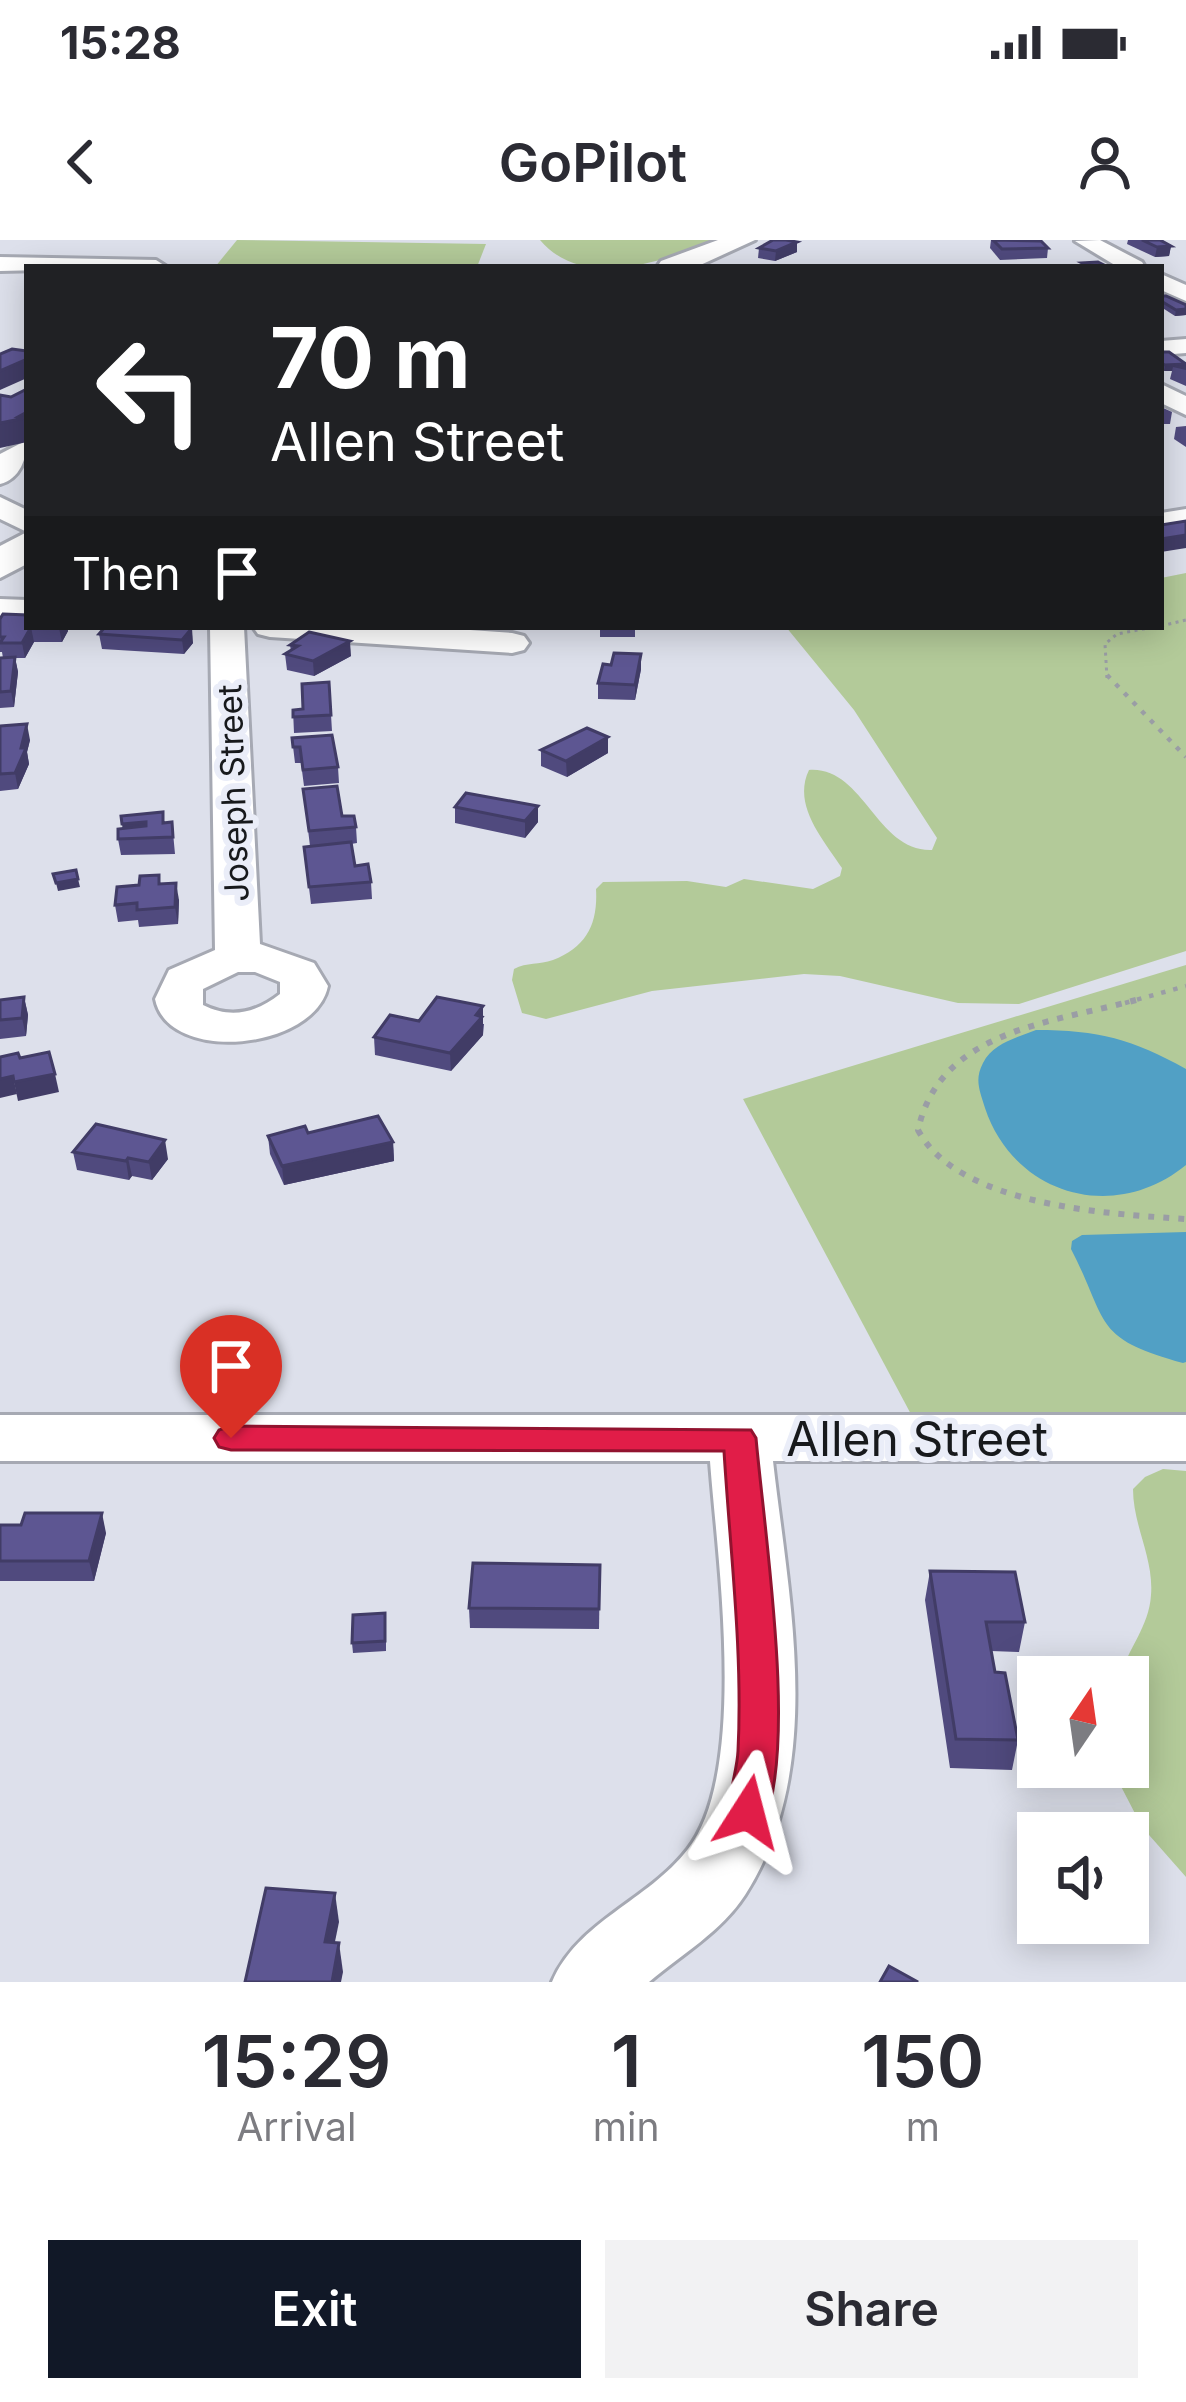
<!DOCTYPE html>
<html lang="en">
<head>
<meta charset="utf-8">
<style>
	body { margin:0; font-family:Inter,sans-serif; background:#f2f2f3; color:#2b2b33; height:100vh; display:flex; flex-direction:column; font-size:45px; white-space:nowrap }
	* { box-sizing:border-box; margin:0 }
	p { font-size:39px; color:#7c7c81 }
	.icon { flex:none; width:66px; height:66px; fill:none; stroke:currentColor; stroke-width:2; stroke-linecap:round; stroke-linejoin:round }
	.map { position:relative; height:1742px; overflow:hidden }
	.details { display:flex; flex-direction:column; background:#fff; flex:1 }
	.details>* { flex:none }
	.banner { position:absolute; left:24px; top:24px; width:1140px; height:366px; border-radius:0px; box-shadow:0 6px 30px #0003; background:#202124; color:#fff; overflow:hidden }
	.needle { width:78px; rotate:13deg }
	.controls { position:absolute; left:1017px; top:1416px; display:grid; gap:24px }
	.controls a { display:grid; place-items:center; width:132px; height:132px; border-radius:0px; background:#fff; box-shadow:0 6px 30px #0003; font-size:60px }
	.pin { position:absolute; display:grid; place-items:center; width:102px; height:102px; color:#fff; margin:-123px -51px; border-radius:50% 50% 50% 0; rotate:-45deg; box-shadow:0 0 12px #0007 }
	.pin .icon { rotate:45deg }
	.me { position:absolute; width:132px; margin:-66px; rotate:9deg; stroke-linejoin:round; filter:drop-shadow(0 0 9px #0008) }
	.turn { display:flex; align-items:center; gap:42px; height:252px; padding:0 48px; font-size:54px }
	.turn .icon { width:156px; height:156px; stroke-width:2.5 }
	.turn b { display:block; font-size:84px; line-height:102px }
	.then { display:flex; align-items:center; height:114px; padding:0 48px; background:#0003; gap:24px; font-size:45px }
	.eta { display:flex; justify-content:space-evenly; align-items:center; height:204px; text-align:center }
	.eta b { font-size:72px; font-weight:600; line-height:84px }
	.primary-button { display:flex; gap:24px; margin-top:auto; padding:24px 48px }
	.primary-button a { flex:1; height:138px; border-radius:0px; background:#111827; color:#fff; font-size:48px; font-weight:600; line-height:138px; text-align:center }
	.primary-button a+a { background:#f2f2f3; color:#2b2b33 }
	.status { display:flex; justify-content:space-between; align-items:center; height:84px; padding:0 60px; background:#fff; direction:ltr }
	.status svg { height:33px; fill:currentColor }
	header { display:flex; justify-content:space-between; align-items:center; height:156px; padding:0 48px; background:#fff; font-size:54px; font-weight:600 }
	.map>svg:first-child { display:block }
</style>
</head>
<body>
<div class="status"><b>15:28</b><svg viewBox="0 0 49 12"><path d="M0 12V9h3v3zM5 12V6h3v6zM10 12V3h3v9zM15 12V0h3v12zM26 1h20v11H26zM47 4h2v5h-2z"/></svg></div>
<header><svg class="icon" aria-label="back" viewBox="0 0 24 24"><path d="M15 5l-7 7 7 7"/></svg>GoPilot<svg class="icon" aria-label="person" viewBox="0 0 24 24"><circle cx="12" cy="8" r="4"/><path d="M4 21q1-7 8-7t8 7"/></svg></header>
<div class="map">
<svg width="1186" height="1742" viewBox="0 0 1186 1742">
	<rect width="100%" height="100%" fill="#dde0eb"/>
	<!-- green -->
	<g fill="#b3ca99">
		<path d="M237 0 486 4 477 27H215Z"/>
		<path d="M540 0H723C668 17 586 54 540 0Z"/>
		<path d="M1186 333V711L1019 764 958 763 840 736 804 734 652 751 546 779 522 773 512 740 514 729C527 722 539 725 553 720 587 707 598 683 596 649L603 642 687 641 726 647 744 639 813 649 840 636 842 628C823 599 792 565 809 530 864 526 876 612 932 610L937 598 854 470 786 387H1161V338Z"/>
		<path d="M1186 725V1176L913 1178 743 859Z"/>
		<path d="M1163 1229 1186 1231V1637L1142 1587 1111 1527H1128V1437H1120C1128 1408 1149 1387 1151 1355 1154 1318 1133 1286 1133 1249L1145 1237Z"/>
	</g>
	<!-- water -->
	<g fill="#51a0c5">
		<path d="M1036 790C1099 790 1132 799 1186 829V925C1114 984 1014 955 985 868 980 851 974 840 983 823 993 803 1016 798 1036 790Z"/>
		<path d="M1186 992V1122L1183 1123C1091 1098 1109 1082 1071 1009L1072 1001 1082 995Z"/>
	</g>
	<g fill="none" stroke-linecap="round" stroke-linejoin="round">
		<!-- minor casing -->
		<g stroke="#a6a9b3" stroke-width="6">
			<g id="minor">
				<path d="M1100 0 1142 22 1145 27H1118L1075 1Z"/>
				<path d="M0 17 156 20 167 27 0 31Z"/>
				<path d="M1161 34 1186 45V61L1161 50Z"/>
				<path d="M1186 99V113L1161 115V101Z"/>
				<path d="M1161 144 1186 156V175L1161 163Z"/>
				<path d="M27 200C27 218 20 239 0 244V214Z"/>
				<path d="M0 257 27 270V292L0 279Z"/>
				<path d="M1186 269V287L1161 291V273Z"/>
				<path d="M0 359 27 360V380L0 379Z"/>
				<path d="M210 387H244L260 704 314 723 328 746C315 810 168 825 155 759L169 730 215 710ZM238 732H255L280 742V754C256 773 231 779 203 765V749Z"/>
				<path d="M253 387H427L512 393 524 396 529 403 524 410 512 413 270 397 258 394Z"/>
				<path d="M0 1175H1186V1221H773C789 1362 826 1528 745 1655 722 1691 681 1715 649 1742H552C578 1681 648 1661 688 1609 749 1531 717 1317 710 1221H0Z"/>
			</g>
		</g>
		<!-- major casing -->
		<g stroke="#a6a9b3" stroke-width="6">
			<g id="major">
				<path d="M718 0H755L696 27H657L661 21Z"/>
				<path d="M27 292V324L0 338V306Z"/>
			</g>
		</g>
		<!-- path-far2 -->
		<g stroke="#9a9da5" stroke-width="3" stroke-dasharray="3 4.5" stroke-linecap="butt">
			<path d="M1161 386 1186 380"/>
			<path d="M1107 438 1105 404 1117 394 1154 387"/>
		</g>
		<!-- path-far1 -->
		<g stroke="#9a9da5" stroke-width="4.5" stroke-dasharray="4.5 8" stroke-linecap="butt">
			<path d="M1107 435 1186 517"/>
			<path d="M1125 763 1186 746"/>
		</g>
		<!-- path -->
		<path stroke="#9a9da5" stroke-width="6" stroke-dasharray="6 9" stroke-linecap="butt" d="M1136 760C1051 783 940 790 918 890 958 966 1109 974 1186 979"/>
		<!-- minor -->
		<use href="#minor" fill="#fff" fill-rule="evenodd"/>
		<!-- major -->
		<use href="#major" fill="#fff" fill-rule="evenodd"/>
	</g>
	<!-- wall -->
	<g fill="#504a7e">
		<path d="M991 0H1004L1048 8 1047 18 1000 20 990 8Z"/>
		<path d="M1128 0H1160L1171 6 1169 16 1155 17 1127 4Z"/>
		<path d="M797 2V12L775 21 758 18 759 8Z"/>
		<path d="M1161 56 1186 65V75L1175 76 1161 67Z"/>
		<path d="M1161 112 1186 123V146L1170 139 1172 131 1161 130Z"/>
		<path d="M1161 167 1172 172 1170 184H1161Z"/>
		<path d="M1186 186V207L1174 199 1176 187Z"/>
		<path d="M0 379 67 387 68 391 62 402H34L25 418H15L18 432 14 467 0 468V418H3L2 412H0Z"/>
		<path d="M183 387 193 403 184 414 102 409 99 394Z"/>
		<rect x="600" y="387" width="35" height="10"/>
		<path d="M290 405 351 416 314 436 287 430 285 414 291 411Z"/>
		<path d="M641 414V429L635 460 598 459V443L611 425Z"/>
		<path d="M329 442 332 491 294 493 293 470 303 469Z"/>
		<path d="M0 486 30 500 27 512 29 524 18 549 0 551Z"/>
		<path d="M292 498 338 527 339 543 304 546 301 523H295Z"/>
		<path d="M541 510 608 513 567 537 541 526Z"/>
		<path d="M303 549 356 587 357 603 351 604 355 626 371 642 372 659 311 664 304 607 310 606Z"/>
		<path d="M538 566V582L525 598 455 583V567Z"/>
		<path d="M163 572 164 583 172 582 175 614 121 615 118 599 122 588Z"/>
		<path d="M159 635 160 644 179 660 178 684 139 687 138 680 118 682 115 665 139 645Z"/>
		<path d="M24 757 28 775 26 796 0 799V760Z"/>
		<path d="M419 781 484 784 483 795 451 831 375 815 374 797Z"/>
		<path d="M308 893 393 902 394 921 284 945 270 914 268 896Z"/>
		<path d="M73 912 168 919 152 940 132 936 129 940 77 930Z"/>
		<path d="M0 1285 106 1293 94 1341H0Z"/>
		<path d="M600 1325 599 1389 470 1388 469 1368Z"/>
		<path d="M930 1331 1025 1382 1019 1412 991 1411 995 1432 1018 1500 1012 1530 950 1528 925 1360Z"/>
		<path d="M386 1383V1411L353 1413 352 1403Z"/>
	</g>
	<!-- shaded-wall -->
	<g fill="#413c66">
		<path d="M797 2V12L775 21 776 11Z"/>
		<path d="M1171 6 1169 16 1155 17 1157 7Z"/>
		<path d="M1186 69V75L1175 76 1176 70Z"/>
		<path d="M27 119V138L0 150V131Z"/>
		<path d="M1186 124V130L1173 127 1172 131H1164L1165 125Z"/>
		<path d="M27 172V202L0 208V183Z"/>
		<path d="M1186 295V308L1161 312V299Z"/>
		<path d="M31 387 34 402 25 418 22 403Z"/>
		<path d="M67 387 68 391 62 402 59 388Z"/>
		<path d="M192 388 193 403 184 414 182 400Z"/>
		<path d="M350 401 351 416 314 436 313 421Z"/>
		<path d="M641 414V429L635 460V445Z"/>
		<path d="M15 417 18 432 14 467 11 451Z"/>
		<path d="M27 484 30 500 27 512 29 524 18 549 15 533Z"/>
		<path d="M608 497V513L567 537 566 521Z"/>
		<path d="M538 566V582L525 598V581Z"/>
		<path d="M146 582 149 598 124 599 122 584Z"/>
		<path d="M78 639 80 647 58 651 56 643Z"/>
		<path d="M176 643 179 660 178 684 175 667Z"/>
		<path d="M24 757 28 775 26 796 22 778Z"/>
		<path d="M483 766V795L451 831 450 813Z"/>
		<path d="M55 834 59 852 18 861 14 842Z"/>
		<path d="M13 836 17 854 0 858V839Z"/>
		<path d="M165 900 168 919 152 940 149 922Z"/>
		<path d="M393 902 394 921 284 945 282 926Z"/>
		<path d="M128 918 132 936 129 940 126 921Z"/>
		<path d="M102 1273 106 1293 94 1341 89 1321Z"/>
		<path d="M335 1653 339 1682 329 1731 325 1702Z"/>
		<path d="M339 1703 343 1732 341 1742H332Z"/>
	</g>
	<!-- building -->
	<g fill="#5d5692" stroke="#413c66" stroke-width="3">
		<path d="M773 0H786L797 2 776 11 759 8Z"/>
		<path d="M993 0 1041 1 1048 8 1002 9Z"/>
		<path d="M1142 0H1160L1171 6 1157 7Z"/>
		<path d="M1098 22 1108 27H1090L1082 23Z"/>
		<path d="M1161 56H1166L1186 65V69L1176 70 1161 61Z"/>
		<path d="M12 109 27 111V119L0 131V114Z"/>
		<path d="M1161 112H1169L1186 124 1165 125 1161 123Z"/>
		<path d="M27 149V172L18 177 25 178 0 183V155L11 157Z"/>
		<path d="M1186 281V295L1161 299V285Z"/>
		<path d="M3 374 27 375V387H60H31L22 403H0L4 397H0V379Z"/>
		<path d="M105 387H183L192 388 182 400 99 394Z"/>
		<path d="M309 392 350 401 313 421 285 414 298 406 290 405Z"/>
		<path d="M614 413 641 414 635 445 598 443 603 424 611 425Z"/>
		<path d="M15 417 11 451 0 452V418Z"/>
		<path d="M329 442 331 475 293 477V470L303 469 302 444Z"/>
		<path d="M27 484 21 508H26L15 533 0 534V486Z"/>
		<path d="M587 488 608 497 566 521 541 510Z"/>
		<path d="M332 495 338 527 303 530 300 507H293L292 498Z"/>
		<path d="M337 546 342 576H354L356 587 309 591 303 549Z"/>
		<path d="M466 553 538 566 525 581 455 567Z"/>
		<path d="M163 572V583L172 582 173 597 118 599V589L146 586V582L122 584 121 576Z"/>
		<path d="M351 602 355 626 368 624 371 642 309 647 304 607Z"/>
		<path d="M76 630 78 639 56 643 53 634Z"/>
		<path d="M159 635V644L176 643 175 667 137 670V663L115 665 117 647 139 645 140 636Z"/>
		<path d="M24 757 22 778 0 780V760Z"/>
		<path d="M437 757 483 766 476 775 482 777 450 813 374 797 390 775 419 781Z"/>
		<path d="M49 812 55 834 14 842 13 836 0 839V817L18 813 20 818Z"/>
		<path d="M378 876 393 902 282 926 268 896 305 886 308 893Z"/>
		<path d="M96 884 165 900 149 922 128 918 126 921 73 912Z"/>
		<path d="M25 1273H102L89 1321H0V1285H21Z"/>
		<path d="M473 1323 600 1325 599 1369 469 1368Z"/>
		<path d="M930 1331 1015 1332 1025 1382H986L995 1432 1005 1433 1018 1500 956 1499Z"/>
		<path d="M385 1373V1401L352 1403 353 1375Z"/>
		<path d="M266 1648 335 1653 325 1702 339 1703 332 1742H245Z"/>
		<path d="M889 1726 918 1742H880Z"/>
	</g>
	<!-- route -->
	<path fill="#e11d48" stroke="#92132f" stroke-width="3" d="M231 1186 751 1190 756 1198C764 1290 798 1508 763 1584L748 1590 734 1584C724 1562 737 1535 738 1511 743 1412 730 1310 724 1211L231 1210 219 1207 214 1198 219 1190Z"/>
	<g text-anchor="middle" dominant-baseline="central" stroke-width="12" stroke-linejoin="round" paint-order="stroke">
		<!-- far-street labels -->
		<g font-size="33" fill="#17191c" stroke="#eaedf8">
			<text transform="translate(233 553) rotate(-92)">Joseph Street</text>
		</g>
		<!-- near-street labels -->
		<g font-size="48" fill="#17191c" stroke="#eaedf8">
			<text x="917" y="1198">Allen Street</text>
		</g>
	</g>
</svg>
<div class="controls">
<a><svg class="needle" viewBox="-14 -14 28 28"><path d="M0-13l5 13h-10z" fill="#e53935"/><path d="M0 13l5-13h-10z" fill="#7c7c81"/></svg></a>
<a><svg class="icon" aria-label="sound" viewBox="0 0 24 24"><path d="M4 9h4l5-4v14l-5-4H4zM17 9q2 3 0 6"/></svg></a>
</div>
<div class="pin" style="left:231px;top:1198px;background:#d93025"><svg class="icon" aria-label="arrive" viewBox="0 0 24 24"><path d="M6 21V4h12l-3 4 3 4H6"/></svg></div>
<svg class="me" style="left:748px;top:1572px" viewBox="-20 -20 40 40"><path d="M0-17L14 15 0 8-14 15z" fill="#e11d48" stroke="#fff" stroke-width="4"/></svg>
<div class="banner">
<div class="turn"><svg class="icon" aria-label="left" viewBox="0 0 24 24"><path d="M17 20v-9H6M10 6l-5 5 5 5"/></svg><div><b>70 m</b>Allen Street</div></div>
<div class="then">Then<svg class="icon" aria-label="arrive" viewBox="0 0 24 24"><path d="M6 21V4h12l-3 4 3 4H6"/></svg></div>
</div>
</div>
<section class="details">
<div class="eta">
<div><b>15:29</b><p>Arrival</p></div>
<div><b>1</b><p>min</p></div>
<div><b>150</b><p>m</p></div>
</div>
<div class="primary-button"><a>Exit</a><a>Share</a></div>
</section>
</body>
</html>
